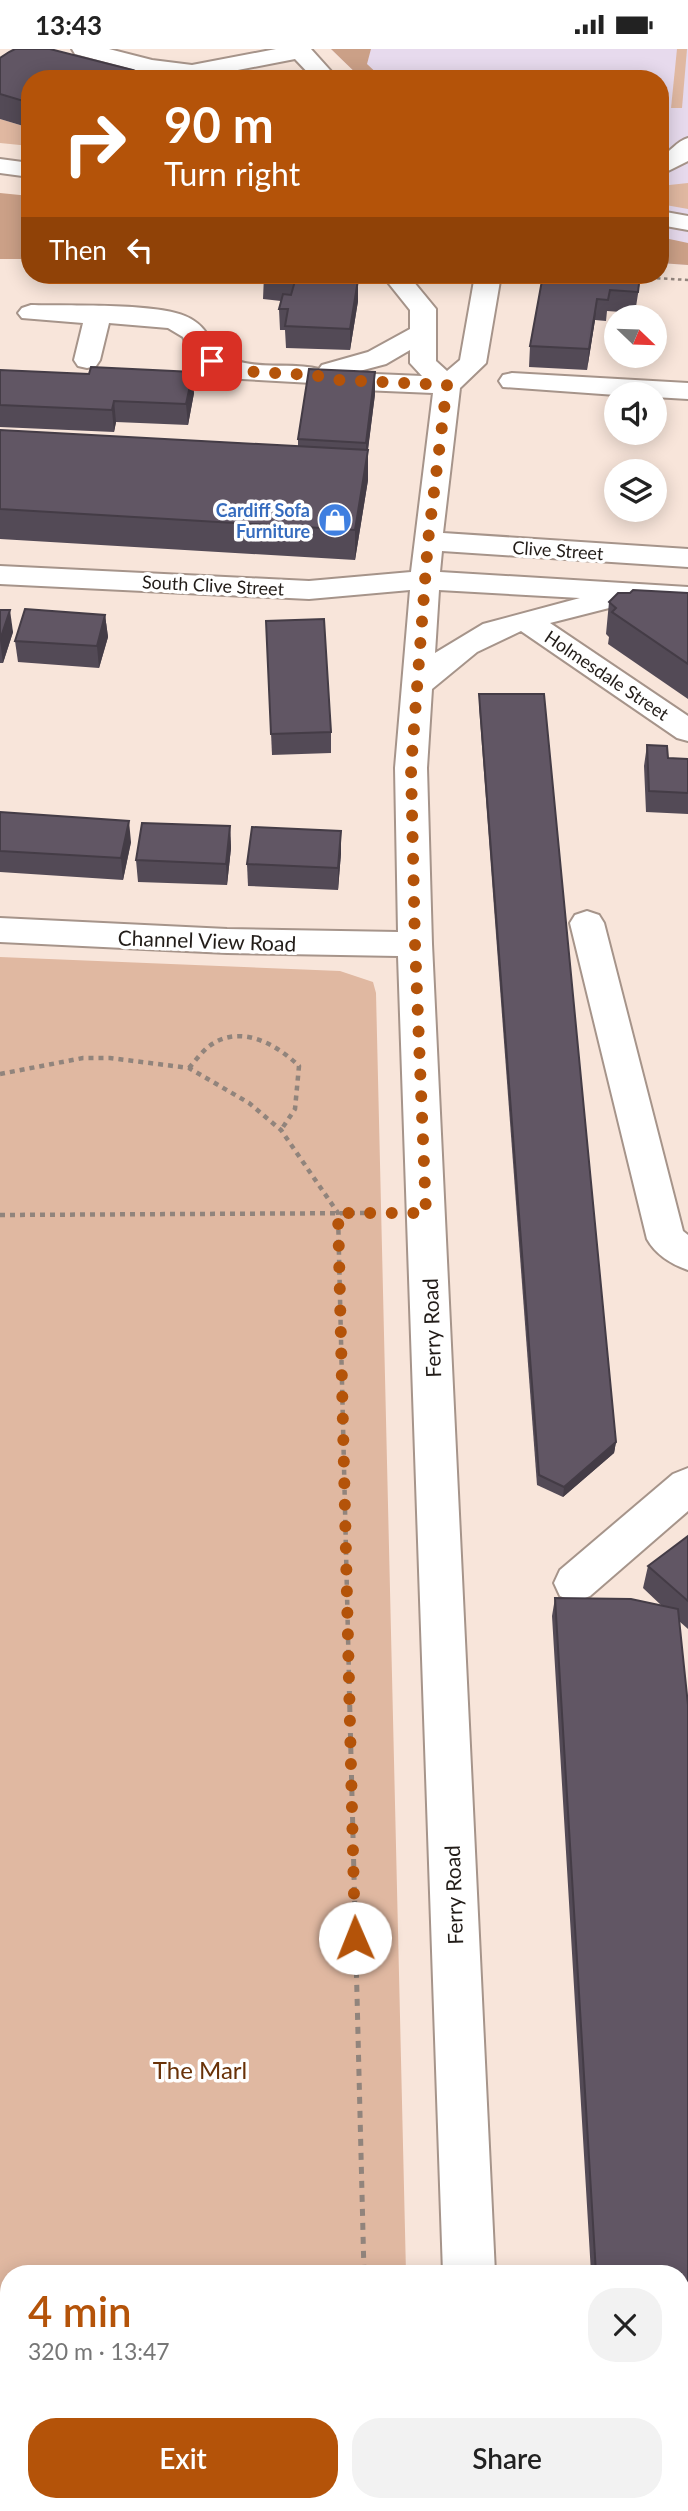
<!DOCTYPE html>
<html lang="en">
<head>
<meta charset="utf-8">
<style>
	body { margin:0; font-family:Lato,sans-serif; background:#f2f2f2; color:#222; height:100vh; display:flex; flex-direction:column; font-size:26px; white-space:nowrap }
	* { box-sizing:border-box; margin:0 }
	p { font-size:23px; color:#767676 }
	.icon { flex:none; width:38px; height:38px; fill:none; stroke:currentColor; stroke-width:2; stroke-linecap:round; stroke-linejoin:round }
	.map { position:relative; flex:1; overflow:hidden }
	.side { position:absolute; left:0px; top:2216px; width:690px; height:247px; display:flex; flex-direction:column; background:#fff; border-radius:28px 28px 0 0; box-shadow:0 4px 18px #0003 }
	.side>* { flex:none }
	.guide { position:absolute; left:21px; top:21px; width:648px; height:214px; border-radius:28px; box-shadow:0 4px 18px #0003; background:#b45309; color:#fff; overflow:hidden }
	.needle { width:46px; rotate:113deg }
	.tools { position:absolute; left:604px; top:256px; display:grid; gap:14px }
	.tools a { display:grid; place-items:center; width:63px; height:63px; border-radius:50%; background:#fff; box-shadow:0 4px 18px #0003; font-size:35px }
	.pin { position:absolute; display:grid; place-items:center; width:60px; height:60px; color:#fff; margin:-30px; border-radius:14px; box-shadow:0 4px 10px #0006 }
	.me { position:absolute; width:77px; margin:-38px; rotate:359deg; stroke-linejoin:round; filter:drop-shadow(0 0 5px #0008) }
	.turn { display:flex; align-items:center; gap:24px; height:147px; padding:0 28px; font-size:32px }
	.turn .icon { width:91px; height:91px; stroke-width:2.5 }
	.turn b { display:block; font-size:49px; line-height:60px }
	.then { display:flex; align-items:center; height:66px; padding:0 28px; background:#0003; gap:14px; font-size:26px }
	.round { display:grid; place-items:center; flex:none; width:74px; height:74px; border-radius:28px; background:#f2f2f2 }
	.overview { display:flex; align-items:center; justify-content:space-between; height:119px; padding:0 28px }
	h1 { font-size:42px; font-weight:600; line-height:52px; color:#b45309 }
	.action { display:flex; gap:14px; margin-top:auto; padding:14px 28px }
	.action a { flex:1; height:80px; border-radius:28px; background:#b45309; color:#fff; font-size:28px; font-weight:600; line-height:80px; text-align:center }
	.action a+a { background:#f2f2f2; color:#222 }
	.status { display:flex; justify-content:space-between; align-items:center; height:49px; padding:0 35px; background:#fff; direction:ltr }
	.status svg { height:19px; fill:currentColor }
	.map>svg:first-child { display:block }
</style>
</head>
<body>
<div class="status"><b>13:43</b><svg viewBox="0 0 49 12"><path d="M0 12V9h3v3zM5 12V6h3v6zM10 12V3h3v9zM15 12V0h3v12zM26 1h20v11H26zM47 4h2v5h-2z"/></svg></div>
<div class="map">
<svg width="688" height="2462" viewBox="0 0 688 2462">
	<rect width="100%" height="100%" fill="#f8e5da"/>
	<!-- commercial -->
	<path fill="#e7daed" d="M331 0H688V216L660 214V30H362Z"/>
	<!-- green -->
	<g fill="#e0b8a1">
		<path d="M677 0H687L682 59H671Z"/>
		<path d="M0 70 30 79V97L0 94Z"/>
		<path d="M688 134V160L660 155V137Z"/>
		<path d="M0 908 340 922 373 933 376 944 406 2224H9V2454H411V2462H0Z"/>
	</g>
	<!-- forest -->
	<g fill="#cba087">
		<path d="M331 0H371L367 15 383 30H362Z"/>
		<path d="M0 144 30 147V210H0Z"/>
		<path d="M660 188 688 194V216L660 214Z"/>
	</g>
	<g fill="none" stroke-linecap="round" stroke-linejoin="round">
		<!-- minor casing -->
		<g stroke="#a6948a" stroke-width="4">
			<g id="minor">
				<path d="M72 0H109L152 11 192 16 276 0H311L338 30H314L295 10 191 30 151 25 75 5Z"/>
				<path d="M688 89V112L660 126V109C670 103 677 92 688 89Z"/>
				<path d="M0 110 30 114V128L0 124Z"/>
				<path d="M660 162 688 167V181L660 176Z"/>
				<path d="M382 226H408L436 260V312L447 322 460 311 475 226H501L486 314 460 339 443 484 688 500V518L442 502 440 523 688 538V556L613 551 609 559 550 574 688 667V692L677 689 521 582 477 603 432 640 427 719 432 895 495 2224H443L398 907 227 904 0 893V869L227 880 398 883 395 719 410 541 309 550 0 535V517L309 532 411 523 433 344 339 340 312 334 242 330 203 318 192 306 183 288 168 279 109 274 100 311 96 317 87 319 78 317 74 311 83 274 22 269 18 264 22 259 31 256C68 257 154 254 185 267 218 281 204 306 245 314 269 319 295 314 319 320L322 316 368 303 410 280V261ZM410 301V314L422 327 352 324 386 315ZM439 541 580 549 483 575 435 604Z"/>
				<path d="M512 324 688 334V350L654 348V345L616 346 503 338 499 332 503 326Z"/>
				<path d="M587 862 599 866 604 874 683 1182 688 1186V1221C671 1215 656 1206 647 1190L570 874 575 866Z"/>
				<path d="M688 1419V1462L590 1547 575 1553 560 1547 554 1534 560 1521 673 1425Z"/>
				<rect x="451" y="2454" width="54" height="8"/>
			</g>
		</g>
		<!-- path-far2 -->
		<path stroke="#91847c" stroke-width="2.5" stroke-dasharray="3.5 3.5" stroke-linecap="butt" d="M636 228 688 231"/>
		<!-- path-far1 -->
		<g stroke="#91847c" stroke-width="4.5" stroke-dasharray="5 5" stroke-linecap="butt">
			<path d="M189 1019C195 1012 201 1004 208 998 239 974 275 994 299 1017L295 1060 281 1081"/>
			<path d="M0 1025 83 1009H110L189 1019 249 1054 281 1081 338 1164 349 1629"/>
			<path d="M0 1166 377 1164"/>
		</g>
		<!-- path -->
		<g stroke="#91847c" stroke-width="5" stroke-dasharray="7 7" stroke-linecap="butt">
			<path d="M349 1628 364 2224"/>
			<path d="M369 2454V2462"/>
		</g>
		<!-- minor -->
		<use href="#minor" fill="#fff" fill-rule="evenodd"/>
	</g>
	<!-- wall -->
	<g fill="#534a56">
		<path d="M0 9 133 21 134 30H30V79L0 70Z"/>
		<path d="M264 226H328V229L358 231V252L350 301 286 299 285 281H280L279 260 281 252 263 250Z"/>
		<path d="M543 226H641L635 264 607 262 606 272 595 271 587 321 529 318 530 297Z"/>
		<path d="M0 321 194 344 188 376 116 373 114 383 0 378Z"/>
		<path d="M375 345 368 401V431L355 511 0 490V381L298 397V390Z"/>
		<path d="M688 544V650L608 595 609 588 606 585 609 553Z"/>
		<path d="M0 561 13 583 3 614H0Z"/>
		<path d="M105 566 108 588 99 619 18 613 15 592Z"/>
		<path d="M266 572 331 683V704L272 706Z"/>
		<path d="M479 645 616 1393 614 1404 563 1448 537 1436 479 657Z"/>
		<path d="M647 696 668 709 688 710V765L646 763 644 717Z"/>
		<path d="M0 763 131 793 123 831 0 823Z"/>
		<path d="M230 777 231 799 227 836 138 833 136 811Z"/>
		<path d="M341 782V804L338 841 248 837 247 815Z"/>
		<path d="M688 1487V1580L679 1572 688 1656V2312H681V2224H591L552 1567 555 1549 662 1557 643 1539 648 1517Z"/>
	</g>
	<!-- shaded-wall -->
	<g fill="#443c46">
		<path d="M133 21 134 30H125Z"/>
		<path d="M358 231V252L350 301V280Z"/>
		<path d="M597 250 595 271 587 321 589 300Z"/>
		<path d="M193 323 194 344 188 376 186 355Z"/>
		<path d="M375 323V345L366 415V394Z"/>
		<path d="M114 352 116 373 114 383 112 361Z"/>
		<path d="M368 401V431L355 511V481Z"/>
		<path d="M10 561 13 583 3 614 0 591Z"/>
		<path d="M105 566 108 588 99 619 97 597Z"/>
		<path d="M129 772 131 793 123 831 121 809Z"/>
		<path d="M230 777 231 799 227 836 226 815Z"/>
		<path d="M341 782V804L338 841V819Z"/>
		<path d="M616 1393 614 1404 563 1448 564 1438Z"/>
	</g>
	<!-- building -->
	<g fill="#615664" stroke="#443c46" stroke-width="2">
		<path d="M15 0H50L133 21 125 30H30V54L0 45V9L9 3Z"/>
		<path d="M264 226H326V229L358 231 350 280 285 277 288 260H279L283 245 291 246 295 232 263 229Z"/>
		<path d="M543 226H640L638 243 610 241 608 251 597 250 589 300 530 297Z"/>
		<path d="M91 318 193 323 186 355 114 352 112 361 0 356V321L89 325Z"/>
		<path d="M309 320 375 323 366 394 298 390Z"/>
		<path d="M0 381 368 401 355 481 0 460Z"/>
		<path d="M633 541 688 544V615L612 563 616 559 609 553 618 544H630Z"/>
		<path d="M25 560 105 566 97 597 15 592Z"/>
		<path d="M0 561H10L0 591Z"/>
		<path d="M324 570 331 683 271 685 266 572Z"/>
		<path d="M479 645H544L616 1393 564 1438 539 1426Z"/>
		<path d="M647 696 667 697 668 709 688 710V744L649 742Z"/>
		<path d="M0 763 129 772 121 809 0 802Z"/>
		<path d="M142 774 230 777 226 815 136 811Z"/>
		<path d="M252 778 341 782 338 819 247 815Z"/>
		<path d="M688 1487V1552L648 1517Z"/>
		<path d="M555 1549 631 1550 678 1560 688 1656V2303H681V2224H596Z"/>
	</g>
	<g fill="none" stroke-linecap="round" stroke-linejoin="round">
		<!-- route -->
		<path stroke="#b45309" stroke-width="12" stroke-dasharray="0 21.6" d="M212 312 242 322 312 326 340 331 447 336 428 492 411 719 415 895 426 1164H338L355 1889"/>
	</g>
	<!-- icons -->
	<defs>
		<g id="shop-disc" transform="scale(1.75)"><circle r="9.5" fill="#3f7fe0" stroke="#fff"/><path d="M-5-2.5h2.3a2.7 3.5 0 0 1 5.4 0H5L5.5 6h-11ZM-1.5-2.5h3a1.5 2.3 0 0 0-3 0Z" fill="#fff"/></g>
	</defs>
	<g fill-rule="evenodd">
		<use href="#shop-disc" x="335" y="471"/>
	</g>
	<g text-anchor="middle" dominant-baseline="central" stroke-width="7" stroke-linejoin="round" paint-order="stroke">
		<!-- far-shop labels -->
		<g font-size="18" font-weight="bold" fill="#366cbe" stroke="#fff" text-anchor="end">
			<text x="310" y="461">Cardiff Sofa<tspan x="310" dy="21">Furniture</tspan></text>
		</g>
		<!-- far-street labels -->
		<g font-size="18" fill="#221c18" stroke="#fff">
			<text transform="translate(558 501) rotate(4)">Clive Street</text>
			<text transform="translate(213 536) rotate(3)">South Clive Street</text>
			<text transform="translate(607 626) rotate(34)">Holmesdale Street</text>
		</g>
		<!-- street labels -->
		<g font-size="21" fill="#221c18" stroke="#fff">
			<text transform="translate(207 891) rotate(2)">Channel View Road</text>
			<text transform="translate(431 1279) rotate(-92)">Ferry Road</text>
			<text transform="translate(453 1846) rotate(-92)">Ferry Road</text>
		</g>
		<!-- near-park labels -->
		<g font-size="24" fill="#693208" stroke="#fff">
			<text x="200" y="2020">The Marl</text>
		</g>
	</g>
</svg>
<div class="tools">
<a><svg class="needle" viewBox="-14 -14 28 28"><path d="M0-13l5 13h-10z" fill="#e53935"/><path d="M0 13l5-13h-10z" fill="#767676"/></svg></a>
<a><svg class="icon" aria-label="sound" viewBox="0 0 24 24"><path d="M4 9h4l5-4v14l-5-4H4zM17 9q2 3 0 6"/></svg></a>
<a><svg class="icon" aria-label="layers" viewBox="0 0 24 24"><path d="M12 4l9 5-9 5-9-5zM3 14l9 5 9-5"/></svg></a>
</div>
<div class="pin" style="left:212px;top:312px;background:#d93025"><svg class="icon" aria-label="arrive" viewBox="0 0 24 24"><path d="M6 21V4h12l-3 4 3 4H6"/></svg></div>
<svg class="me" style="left:355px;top:1889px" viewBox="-20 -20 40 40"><circle r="19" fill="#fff"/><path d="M0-13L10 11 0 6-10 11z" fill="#b45309"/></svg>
<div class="guide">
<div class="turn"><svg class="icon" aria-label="right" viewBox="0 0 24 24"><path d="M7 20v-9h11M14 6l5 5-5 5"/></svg><div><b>90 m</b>Turn right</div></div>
<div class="then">Then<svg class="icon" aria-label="left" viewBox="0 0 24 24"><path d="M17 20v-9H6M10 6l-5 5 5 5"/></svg></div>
</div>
<section class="side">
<div class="overview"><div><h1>4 min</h1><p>320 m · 13:47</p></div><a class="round"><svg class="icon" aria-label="close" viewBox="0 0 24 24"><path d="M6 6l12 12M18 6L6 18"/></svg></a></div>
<div class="action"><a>Exit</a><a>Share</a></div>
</section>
</div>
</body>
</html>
